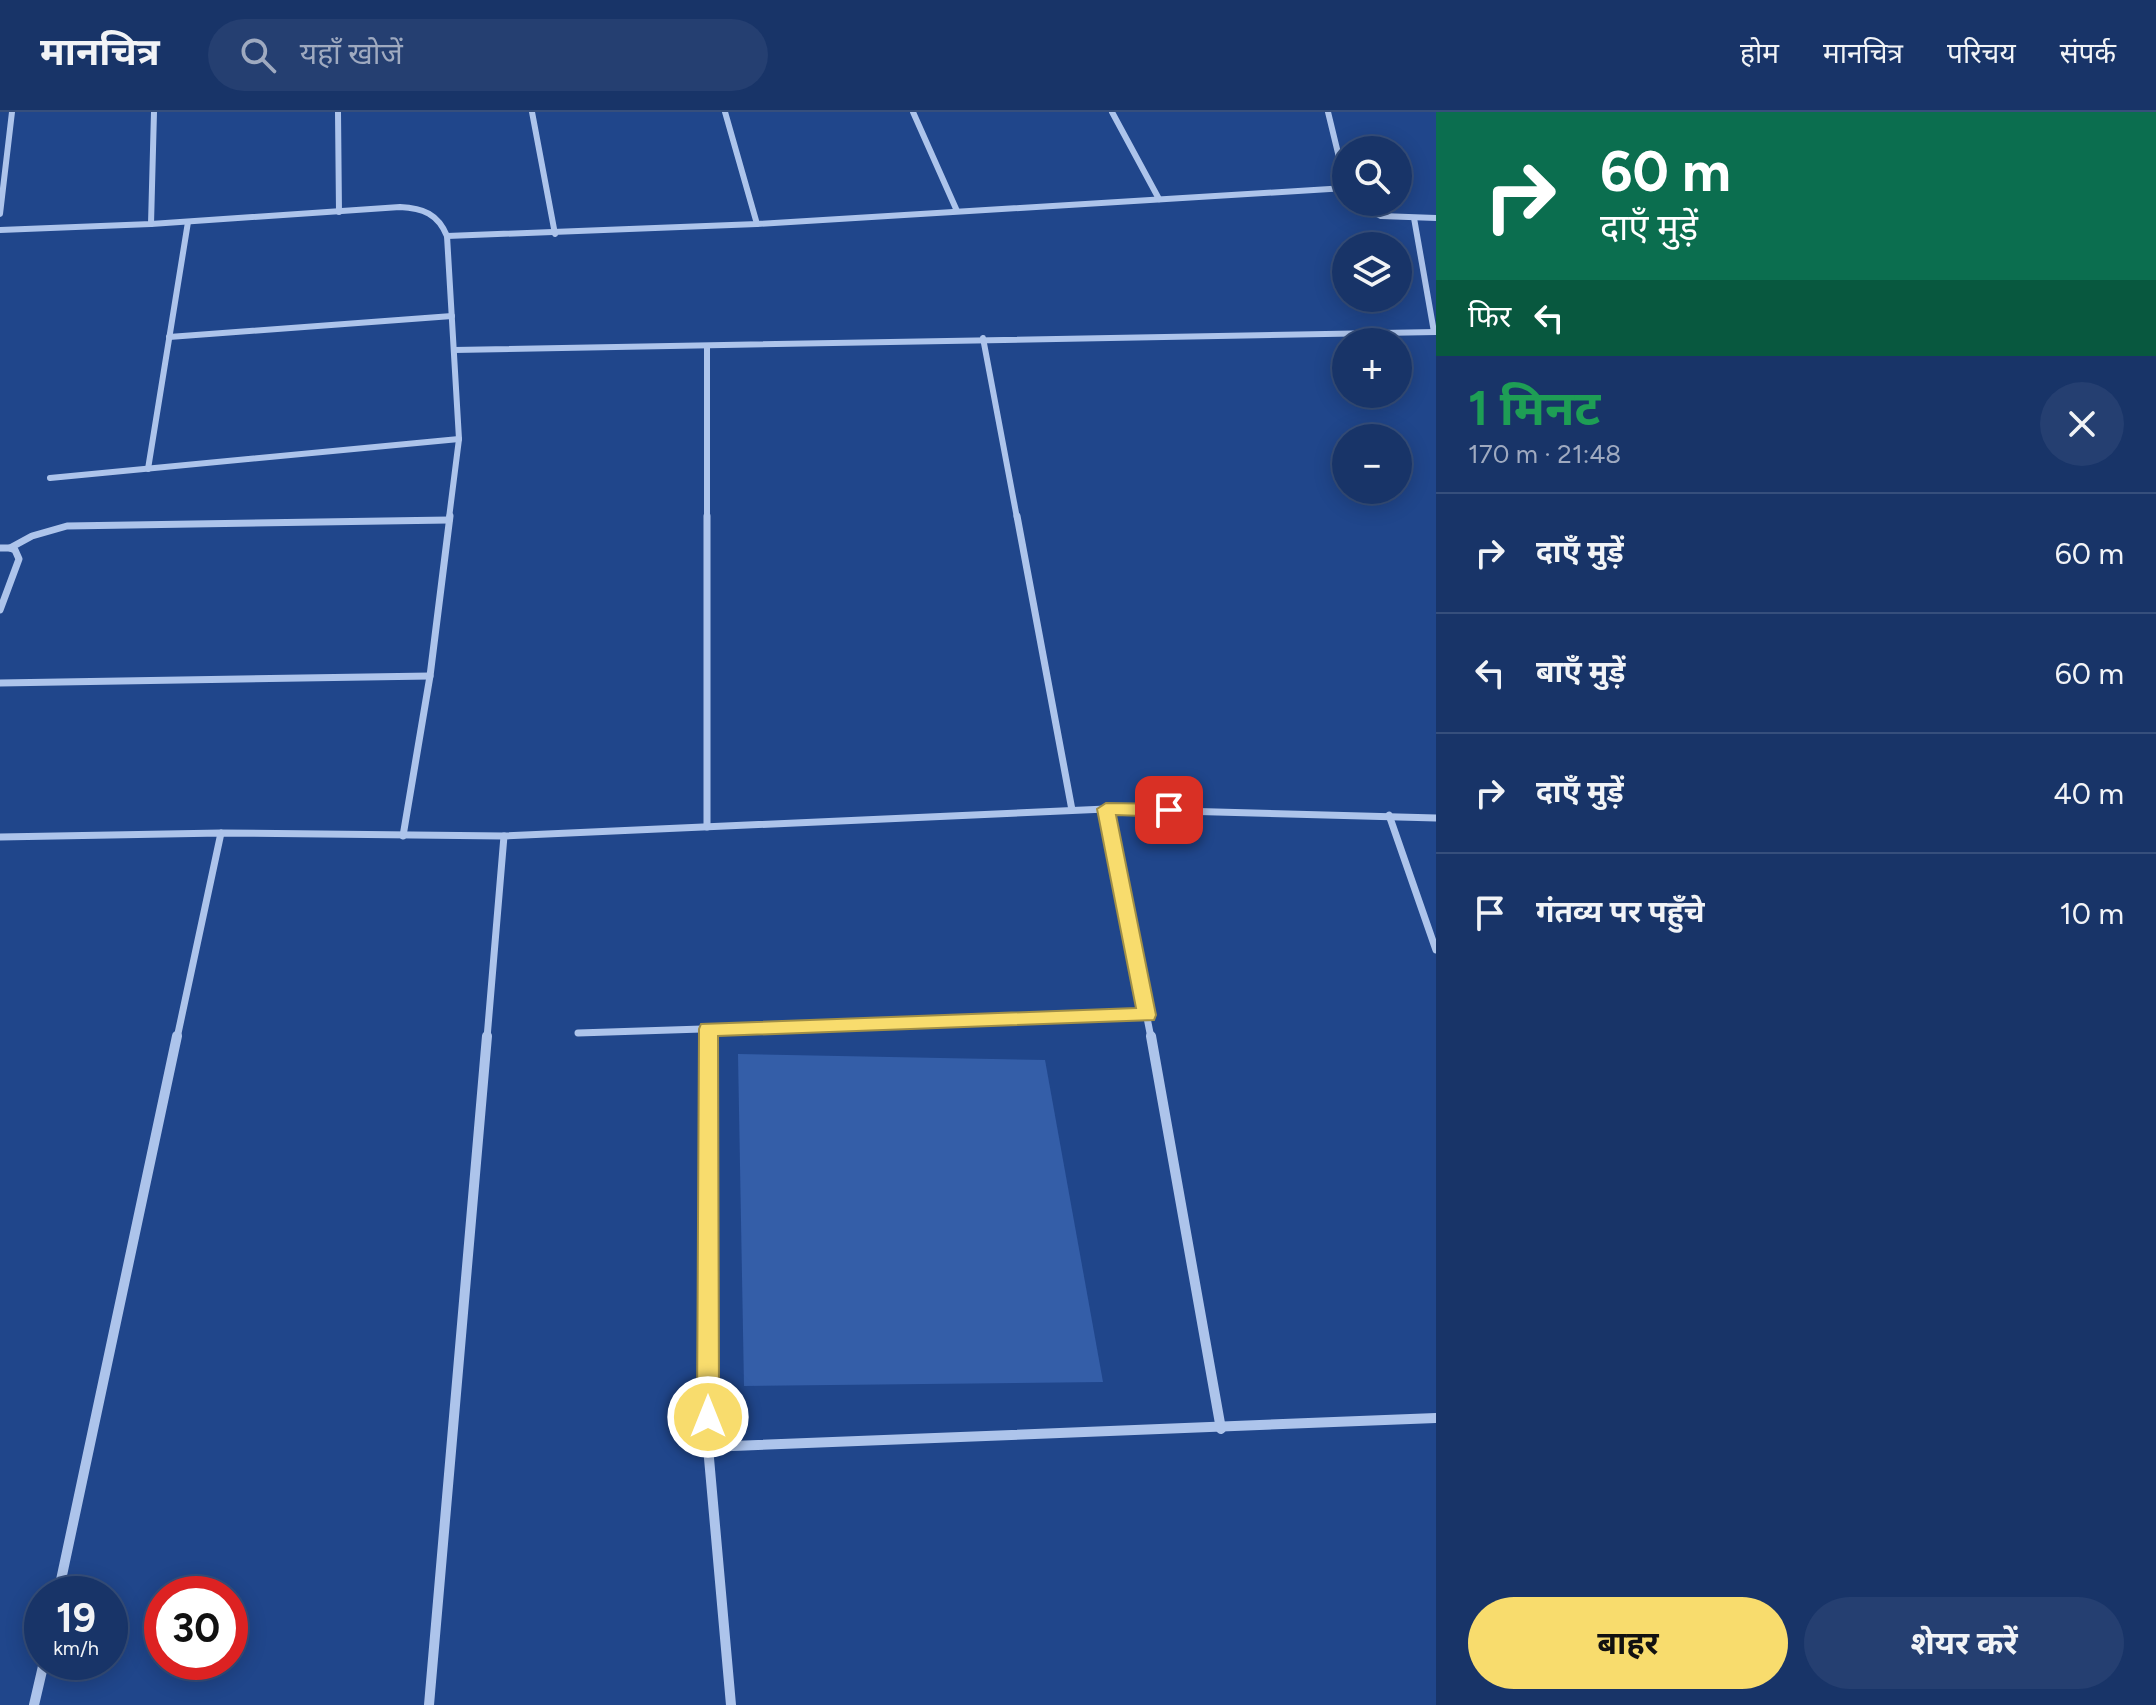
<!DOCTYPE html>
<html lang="hi">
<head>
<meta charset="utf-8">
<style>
	body { margin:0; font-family:Figtree,"Noto Sans Devanagari",sans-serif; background:#253f71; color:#f1f3f6; height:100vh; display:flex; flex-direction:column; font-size:30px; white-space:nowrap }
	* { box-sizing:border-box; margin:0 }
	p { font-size:26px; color:#9faac0 }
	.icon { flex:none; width:44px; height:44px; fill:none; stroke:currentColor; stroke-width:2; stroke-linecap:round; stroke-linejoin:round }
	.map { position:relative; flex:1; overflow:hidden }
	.sheet { display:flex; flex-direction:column; background:#183468; width:720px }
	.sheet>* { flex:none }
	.top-card { background:#0b6e4f; color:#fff; overflow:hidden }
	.tools { position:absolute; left:1332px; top:24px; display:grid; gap:16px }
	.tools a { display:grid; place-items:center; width:80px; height:80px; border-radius:50%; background:#183468; box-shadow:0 4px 20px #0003,0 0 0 2px #364f7c; font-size:40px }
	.speed { position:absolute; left:24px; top:1464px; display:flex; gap:16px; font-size:40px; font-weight:700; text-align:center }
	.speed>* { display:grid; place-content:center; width:104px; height:104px; border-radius:50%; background:#183468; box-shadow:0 4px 20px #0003,0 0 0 2px #364f7c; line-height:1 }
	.speed small { font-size:20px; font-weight:400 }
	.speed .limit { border:12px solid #d22; background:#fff; color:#111 }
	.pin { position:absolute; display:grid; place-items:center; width:68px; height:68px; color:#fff; margin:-34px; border-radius:16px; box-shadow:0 4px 12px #0006 }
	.me { position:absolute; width:88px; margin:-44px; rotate:0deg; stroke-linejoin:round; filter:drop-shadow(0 0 6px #0008) }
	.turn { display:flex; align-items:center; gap:28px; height:168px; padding:0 32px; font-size:36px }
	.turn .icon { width:104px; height:104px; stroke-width:2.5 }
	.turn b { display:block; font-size:56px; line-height:68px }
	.then { display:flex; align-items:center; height:76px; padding:0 32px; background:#0003; gap:16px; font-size:30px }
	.round { display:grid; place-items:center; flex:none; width:84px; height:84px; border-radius:42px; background:#253f71 }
	.head { display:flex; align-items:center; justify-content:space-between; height:136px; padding:0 32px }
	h1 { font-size:48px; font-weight:700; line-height:60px; color:#1e9e55 }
	.primary-button { display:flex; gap:16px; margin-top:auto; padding:16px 32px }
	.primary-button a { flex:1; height:92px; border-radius:48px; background:#f8dc6d; color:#111; font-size:32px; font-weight:700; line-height:92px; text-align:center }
	.primary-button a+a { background:#253f71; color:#f1f3f6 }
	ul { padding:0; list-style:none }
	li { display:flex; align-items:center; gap:24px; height:120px; padding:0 32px; border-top:2px solid #364f7c }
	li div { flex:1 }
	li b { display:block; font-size:30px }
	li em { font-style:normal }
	header { display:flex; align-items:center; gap:48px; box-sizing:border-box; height:112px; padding:0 40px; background:#183468; border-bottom:2px solid #364f7c }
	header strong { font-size:38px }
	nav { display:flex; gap:44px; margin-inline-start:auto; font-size:28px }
	.search { width:560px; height:72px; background:#253f71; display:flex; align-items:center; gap:20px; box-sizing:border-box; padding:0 28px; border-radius:44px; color:#9faac0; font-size:30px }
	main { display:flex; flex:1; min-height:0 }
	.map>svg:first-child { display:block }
</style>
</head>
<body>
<header>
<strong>मानचित्र</strong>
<div class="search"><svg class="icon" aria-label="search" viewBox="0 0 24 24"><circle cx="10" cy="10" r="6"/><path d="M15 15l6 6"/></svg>यहाँ खोजें</div>
<nav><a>होम</a><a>मानचित्र</a><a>परिचय</a><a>संपर्क</a></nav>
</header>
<main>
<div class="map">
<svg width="1436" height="1593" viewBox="0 0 1436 1593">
	<rect width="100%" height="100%" fill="#20468b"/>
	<!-- green -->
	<path fill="#345ea8" d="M738 942 1045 948 1103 1270 744 1274Z"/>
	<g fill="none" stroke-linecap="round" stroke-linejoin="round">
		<!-- street-far2 -->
		<g stroke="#adc4eb" stroke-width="6">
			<path d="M338 0 339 100"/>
			<path d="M532 0 555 122"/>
			<path d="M725 0 757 112"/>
			<path d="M913 0 957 99"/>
			<path d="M1112 0 1159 87"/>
			<path d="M1328 0 1346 74"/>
			<path d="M1354 90 1381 104 1436 106"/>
			<path d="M0 102 12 0"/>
			<path d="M1414 106 1434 220"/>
			<path d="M151 112 154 0"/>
			<path d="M0 118 151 112 400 95C423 96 438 102 447 124L459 327 449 406"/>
			<path d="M447 124 757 112 1346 76"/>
			<path d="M169 225 452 204"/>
			<path d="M983 226 1017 406"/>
			<path d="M707 234V406"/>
			<path d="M454 238 1436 220"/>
			<path d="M148 357 188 110"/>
			<path d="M50 366 459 327"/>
		</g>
		<!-- street-far1 -->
		<g stroke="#adc4eb" stroke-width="7">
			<path d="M707 404V715"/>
			<path d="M1017 404 1072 698"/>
			<path d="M0 436H10L32 424 67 414 449 408"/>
			<path d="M0 498 19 447 15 438 10 436"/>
			<path d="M0 571 430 564"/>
			<path d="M1106 697 1151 926"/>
			<path d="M1389 703 1436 838"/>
			<path d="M403 724 430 564 450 404"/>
			<path d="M0 725 221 721 504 724 1106 697 1436 706"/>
			<path d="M708 917V926"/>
			<path d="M578 921 1147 903"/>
			<path d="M177 926 221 721"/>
			<path d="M487 926 504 724"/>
		</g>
		<!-- street -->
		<g stroke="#adc4eb" stroke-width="10">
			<path d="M708 924V1335L731 1593"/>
			<path d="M1151 924 1221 1317"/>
			<path d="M708 1335 1436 1306"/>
			<path d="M58 1482 177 924"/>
			<path d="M34 1593 44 1550"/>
			<path d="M429 1593 487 924"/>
		</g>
	</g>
	<!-- route -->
	<path fill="#f8dc6d" stroke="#a18f47" stroke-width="2" d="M1106 691 1169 692 1177 698 1169 705 1116 703 1156 903 1154 908 718 924 719 1305 716 1312 708 1315 700 1312 697 1305 699 917 701 912 1136 896 1097 697Z"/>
</svg>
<div class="tools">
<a><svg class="icon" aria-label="search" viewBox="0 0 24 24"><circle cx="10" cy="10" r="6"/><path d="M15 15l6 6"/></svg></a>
<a><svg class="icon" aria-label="layers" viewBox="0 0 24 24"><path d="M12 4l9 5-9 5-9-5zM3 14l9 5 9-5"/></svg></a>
<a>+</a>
<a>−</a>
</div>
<div class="speed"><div>19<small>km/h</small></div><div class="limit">30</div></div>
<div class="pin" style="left:1169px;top:698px;background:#d93025"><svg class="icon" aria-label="arrive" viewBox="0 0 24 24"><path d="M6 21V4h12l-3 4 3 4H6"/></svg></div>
<svg class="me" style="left:708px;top:1305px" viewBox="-20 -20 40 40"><circle r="17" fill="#f8dc6d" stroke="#fff" stroke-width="3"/><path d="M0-11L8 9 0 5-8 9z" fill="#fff"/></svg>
</div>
<section class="sheet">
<div class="top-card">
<div class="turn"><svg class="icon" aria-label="right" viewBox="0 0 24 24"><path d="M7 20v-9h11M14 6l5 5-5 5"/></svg><div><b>60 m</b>दाएँ मुड़ें</div></div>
<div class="then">फिर<svg class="icon" aria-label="left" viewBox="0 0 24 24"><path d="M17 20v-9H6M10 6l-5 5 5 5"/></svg></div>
</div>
<div class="head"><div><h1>1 मिनट</h1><p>170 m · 21:48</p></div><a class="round"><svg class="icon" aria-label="close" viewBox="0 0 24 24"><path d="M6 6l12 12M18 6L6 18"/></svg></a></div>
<ul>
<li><svg class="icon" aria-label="right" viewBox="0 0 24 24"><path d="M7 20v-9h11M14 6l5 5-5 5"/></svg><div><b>दाएँ मुड़ें</b></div><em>60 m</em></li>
<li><svg class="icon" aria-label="left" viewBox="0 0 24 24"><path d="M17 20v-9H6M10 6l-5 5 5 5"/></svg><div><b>बाएँ मुड़ें</b></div><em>60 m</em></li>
<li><svg class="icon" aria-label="right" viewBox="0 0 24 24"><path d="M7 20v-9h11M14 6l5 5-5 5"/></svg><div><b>दाएँ मुड़ें</b></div><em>40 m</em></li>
<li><svg class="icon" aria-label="arrive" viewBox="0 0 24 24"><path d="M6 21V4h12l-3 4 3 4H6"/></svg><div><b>गंतव्य पर पहुँचे</b></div><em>10 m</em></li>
</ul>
<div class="primary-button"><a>बाहर</a><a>शेयर करें</a></div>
</section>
</main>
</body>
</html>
